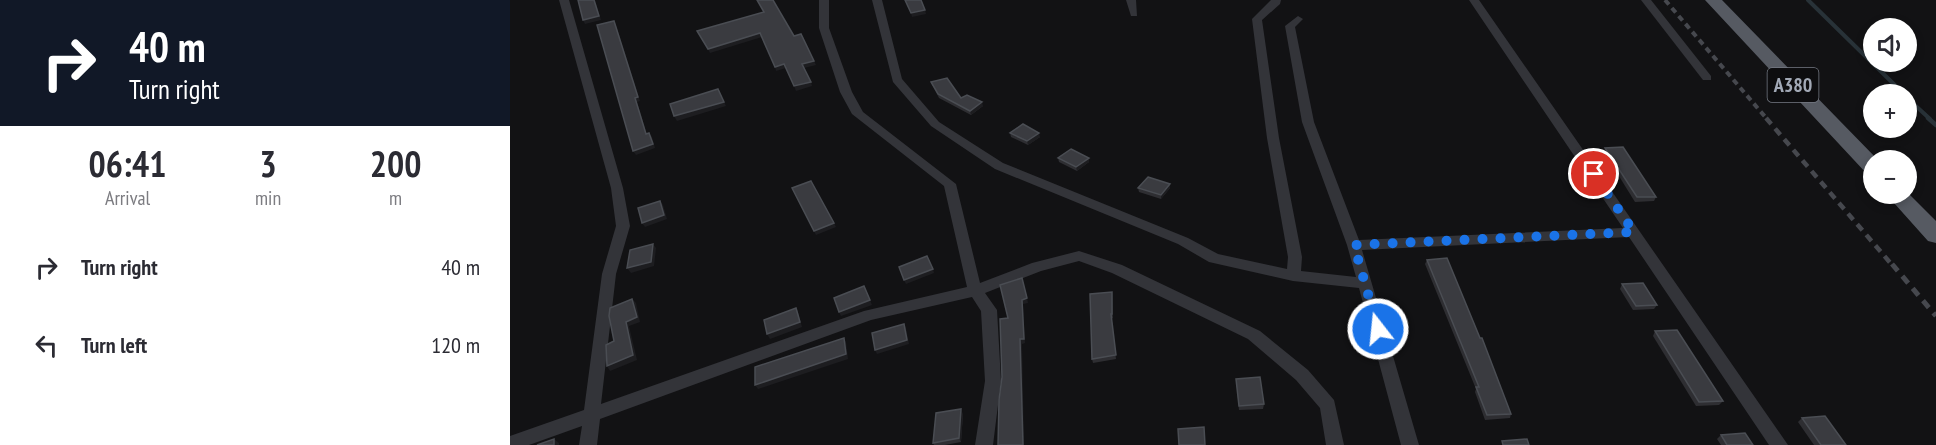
<!DOCTYPE html>
<html lang="en">
<head>
<meta charset="utf-8">
<style>
	body { margin:0; font-family:"PT Sans Narrow",sans-serif; background:#f7f7f7; color:#2b2b33; height:100vh; display:flex; flex-direction:column; font-size:22px; white-space:nowrap }
	* { box-sizing:border-box; margin:0 }
	p { font-size:20px; color:#7c7c81 }
	.icon { flex:none; width:33px; height:33px; fill:none; stroke:currentColor; stroke-width:2; stroke-linecap:round; stroke-linejoin:round }
	.map { position:relative; flex:1; overflow:hidden }
	.panel { display:flex; flex-direction:column; background:#fff; width:510px }
	.panel>* { flex:none }
	.guide { background:#111827; color:#fff; overflow:hidden }
	.fabs { position:absolute; left:1353px; top:18px; display:grid; gap:12px }
	.fabs a { display:grid; place-items:center; width:54px; height:54px; border-radius:50%; background:#fff; box-shadow:0 3px 9px #0003; font-size:30px }
	.pin { position:absolute; display:grid; place-items:center; width:51px; height:51px; color:#fff; margin:-26px; border:3px solid #fff; border-radius:50%; box-shadow:0 2px 6px #0007 }
	.me { position:absolute; width:66px; margin:-33px; rotate:344deg; stroke-linejoin:round; filter:drop-shadow(0 0 4px #0008) }
	.turn { display:flex; align-items:center; gap:21px; height:126px; padding:0 30px; font-size:27px }
	.turn .icon { width:78px; height:78px; stroke-width:2.5 }
	.turn b { display:block; font-size:42px; line-height:51px }
	.eta { display:flex; justify-content:space-evenly; align-items:center; height:102px; text-align:center }
	.eta b { font-size:36px; font-weight:600; line-height:42px }
	ul { padding:0; list-style:none }
	li { display:flex; align-items:center; gap:18px; height:78px; padding:0 30px }
	li div { flex:1 }
	li b { display:block; font-size:22px }
	li em { font-style:normal }
	main { display:flex; flex:1; min-height:0 }
	.map>svg:first-child { display:block }
</style>
</head>
<body>
<main>
<section class="panel">
<div class="guide">
<div class="turn"><svg class="icon" aria-label="right" viewBox="0 0 24 24"><path d="M7 20v-9h11M14 6l5 5-5 5"/></svg><div><b>40 m</b>Turn right</div></div>
</div>
<div class="eta">
<div><b>06:41</b><p>Arrival</p></div>
<div><b>3</b><p>min</p></div>
<div><b>200</b><p>m</p></div>
</div>
<ul>
<li><svg class="icon" aria-label="right" viewBox="0 0 24 24"><path d="M7 20v-9h11M14 6l5 5-5 5"/></svg><div><b>Turn right</b></div><em>40 m</em></li>
<li><svg class="icon" aria-label="left" viewBox="0 0 24 24"><path d="M17 20v-9H6M10 6l-5 5 5 5"/></svg><div><b>Turn left</b></div><em>120 m</em></li>
</ul>
</section>
<div class="map">
<svg width="1426" height="445" viewBox="0 0 1426 445">
	<rect width="100%" height="100%" fill="#121214"/>
	<g fill="none" stroke-linecap="round" stroke-linejoin="round">
		<!-- stream-far1 -->
		<g stroke="#283238" stroke-width="4">
			<path d="M1298 0 1394 94"/>
			<path d="M1396 97 1420 119"/>
		</g>
		<!-- stream -->
		<path stroke="#283238" stroke-width="4.5" d="M1418 118 1426 125"/>
		<!-- minor -->
		<g fill="#333439" fill-rule="evenodd">
			<path d="M49 0H59L113 188 120 226 106 274 91 404 354 311 457 287 434 186 342 114 330 92 309 28V0H319V28L342 92 353 112 446 184 470 283 522 263 569 251 612 265 750 331 798 370 824 400 834 445H816L810 408 786 380 738 339 602 273 569 261 531 271 475 293 487 310 491 381 483 445H465L475 381 471 311 462 297 361 320 90 419 87 445H69L72 426 19 445H0V436L74 410 92 274 106 226 101 188Z"/>
			<path d="M362 0H372L392 79 429 122 493 163 678 238 708 254 777 269 778 257 757 138 742 19 761 0H771L770 4 752 20 769 138 792 257 791 271 846 277 837 245 792 122 775 26 788 16 793 19 785 27 804 122 849 240 1113 228 959 0H969L1278 445H1259L1119 237 852 250 909 445H891L849 288 783 281 699 262 668 244 485 169 421 126 383 82Z"/>
			<path d="M616 0H626L627 16H621Z"/>
			<path d="M1131 0H1141L1201 76V80H1193Z"/>
		</g>
		<!-- trunk -->
		<g fill="#565a62" fill-rule="evenodd">
			<path d="M1195 0H1212L1368 160H1364V175L1357 174Z"/>
			<path d="M1396 191 1426 221V243L1418 241 1376 194H1396Z"/>
		</g>
		<!-- rail-far2 -->
		<path stroke="#46484e" stroke-width="4" stroke-dasharray="6 4.5" stroke-linecap="butt" d="M1155 0 1257 119"/>
		<!-- rail-far1 -->
		<path stroke="#46484e" stroke-width="4.5" stroke-dasharray="8 6" stroke-linecap="butt" d="M1256 118 1383 266"/>
		<!-- rail -->
		<path stroke="#46484e" stroke-width="5" stroke-dasharray="9 7" stroke-linecap="butt" d="M1382 264 1426 316"/>
	</g>
	<!-- wall -->
	<g fill="#2e2e32">
		<path d="M421 82 451 98 473 106 461 115 429 98Z"/>
		<path d="M500 133 530 137 518 145 501 137Z"/>
		<path d="M1095 148 1146 197 1144 201 1125 202 1094 152Z"/>
		<path d="M548 158H579V162L567 171 549 162Z"/>
		<path d="M660 184V188L651 199 629 192 628 188Z"/>
		<path d="M917 260 1001 414 1000 418 975 420 965 392 966 389 915 264Z"/>
		<path d="M1112 284 1147 305 1144 309 1123 310 1110 289Z"/>
		<path d="M602 292 603 318 601 319 606 359 583 363 582 359Z"/>
		<path d="M1145 331 1213 401 1209 405 1186 406 1143 336Z"/>
		<path d="M726 379 754 404 753 409 729 410Z"/>
		<path d="M453 414 451 442 435 445H424L423 443Z"/>
		<path d="M1292 418 1336 445H1304L1288 422Z"/>
		<path d="M1211 435 1243 445H1211L1207 439Z"/>
	</g>
	<!-- shaded-wall -->
	<g fill="#1d1d20">
		<path d="M84 0H85L91 20 75 24 73 20Z"/>
		<path d="M415 10 416 14 402 17 401 13Z"/>
		<path d="M104 21 106 25 130 101 127 102 138 138 136 134 125 98Z"/>
		<path d="M250 33 252 37 200 53 198 49Z"/>
		<path d="M304 61 306 65 294 68 292 64Z"/>
		<path d="M274 64 276 68 266 71 265 67Z"/>
		<path d="M301 82 302 86 286 91 284 86Z"/>
		<path d="M208 89 216 106 167 121 164 116Z"/>
		<path d="M472 102 473 106 461 115 460 111Z"/>
		<path d="M139 133 142 137 145 148 126 155 123 151Z"/>
		<path d="M529 133 530 137 518 145 517 141Z"/>
		<path d="M579 158V162L567 171 566 167Z"/>
		<path d="M660 184V188L651 199V195Z"/>
		<path d="M150 201 153 205 157 219 135 227 132 223Z"/>
		<path d="M324 223 326 227 306 235 304 231Z"/>
		<path d="M143 244 146 248 144 266 121 273 117 268Z"/>
		<path d="M423 269 424 273 396 284 394 280Z"/>
		<path d="M354 286 362 305 331 316 329 312Z"/>
		<path d="M517 298 518 303 513 304 515 343 512 344 514 445H513L510 339 512 300Z"/>
		<path d="M122 299 126 303 130 322 119 326 127 360 100 371 97 366 116 322Z"/>
		<path d="M286 308 288 312 292 327 260 339 257 334Z"/>
		<path d="M394 324 396 328 399 344 367 354 365 350Z"/>
		<path d="M334 338 336 342 338 359 248 389 245 385Z"/>
		<path d="M451 409 453 414 451 442 449 438Z"/>
		<path d="M44 439 49 443V445H44Z"/>
	</g>
	<!-- building -->
	<g fill="#3a3b40" stroke="#4a4d53" stroke-width="1.5">
		<path d="M68 0H84L89 16 73 20Z"/>
		<path d="M247 0H263L284 36 291 34 304 61 292 64 301 82 284 86 274 64 265 67 250 33 198 49 187 31 254 12Z"/>
		<path d="M395 0H411L415 10 401 13Z"/>
		<path d="M104 21 128 97 125 98 136 134 139 133 143 144 123 151 87 25Z"/>
		<path d="M437 78 451 98 457 95 472 102 460 111 428 94 421 82Z"/>
		<path d="M208 89 214 102 164 116 160 104Z"/>
		<path d="M513 124 529 133 517 141 500 133Z"/>
		<path d="M1113 147 1146 197H1127L1095 148Z"/>
		<path d="M561 149 579 158 566 167 548 158Z"/>
		<path d="M638 177 660 184 651 195 628 188Z"/>
		<path d="M301 181 324 223 304 231 282 188Z"/>
		<path d="M150 201 154 215 132 223 128 208Z"/>
		<path d="M143 244 141 262 117 268 120 250Z"/>
		<path d="M417 256 423 269 394 280 389 267Z"/>
		<path d="M937 258 970 338H972L1001 414 977 415 966 387H969L917 260Z"/>
		<path d="M512 278 517 298 512 300 514 339H510L513 445H488L489 400 492 377 490 319 498 318 490 285Z"/>
		<path d="M1133 283 1147 305 1126 306 1112 284Z"/>
		<path d="M354 286 360 300 329 312 324 298Z"/>
		<path d="M602 292V314H601L606 355 582 359 580 294Z"/>
		<path d="M122 299 127 317 116 322 123 355 97 366 96 345 104 341 99 316 100 308Z"/>
		<path d="M286 308 290 322 257 334 254 320Z"/>
		<path d="M394 324 397 340 365 350 362 333Z"/>
		<path d="M1167 330 1213 401 1189 402 1145 331Z"/>
		<path d="M334 338 336 354 245 385V367Z"/>
		<path d="M750 377 754 404 729 406 726 379Z"/>
		<path d="M451 409 449 438 423 443 426 413Z"/>
		<path d="M1315 416 1336 445H1311L1292 418Z"/>
		<path d="M694 427 695 445H669L668 429Z"/>
		<path d="M1235 433 1243 445H1217L1211 435Z"/>
		<path d="M44 439V445H27Z"/>
		<path d="M1017 439 1019 445H993L992 441Z"/>
	</g>
	<g fill="none" stroke-linecap="round" stroke-linejoin="round">
		<!-- route -->
		<path stroke="#1a73e8" stroke-width="10" stroke-dasharray="0 18" d="M868 329 844 245 1124 232 1084 174"/>
	</g>
	<g text-anchor="middle" dominant-baseline="central" stroke-width="6" stroke-linejoin="round" paint-order="stroke">
		<!-- shield labels -->
		<rect fill="#0d0d0f" stroke="#757a84" stroke-width="1.5" x="1257.5" y="68" width="51" height="34" rx="4.5"/>
		<g font-size="20" font-weight="bold" fill="#a2a9b6">
			<text x="1283" y="85">A380</text>
		</g>
	</g>
</svg>
<div class="fabs">
<a><svg class="icon" aria-label="sound" viewBox="0 0 24 24"><path d="M4 9h4l5-4v14l-5-4H4zM17 9q2 3 0 6"/></svg></a>
<a>+</a>
<a>−</a>
</div>
<div class="pin" style="left:1084px;top:174px;background:#d93025"><svg class="icon" aria-label="arrive" viewBox="0 0 24 24"><path d="M6 21V4h12l-3 4 3 4H6"/></svg></div>
<svg class="me" style="left:868px;top:329px" viewBox="-20 -20 40 40"><circle r="17" fill="#1a73e8" stroke="#fff" stroke-width="3"/><path d="M0-11L8 9 0 5-8 9z" fill="#fff"/></svg>
</div>
</main>
</body>
</html>
